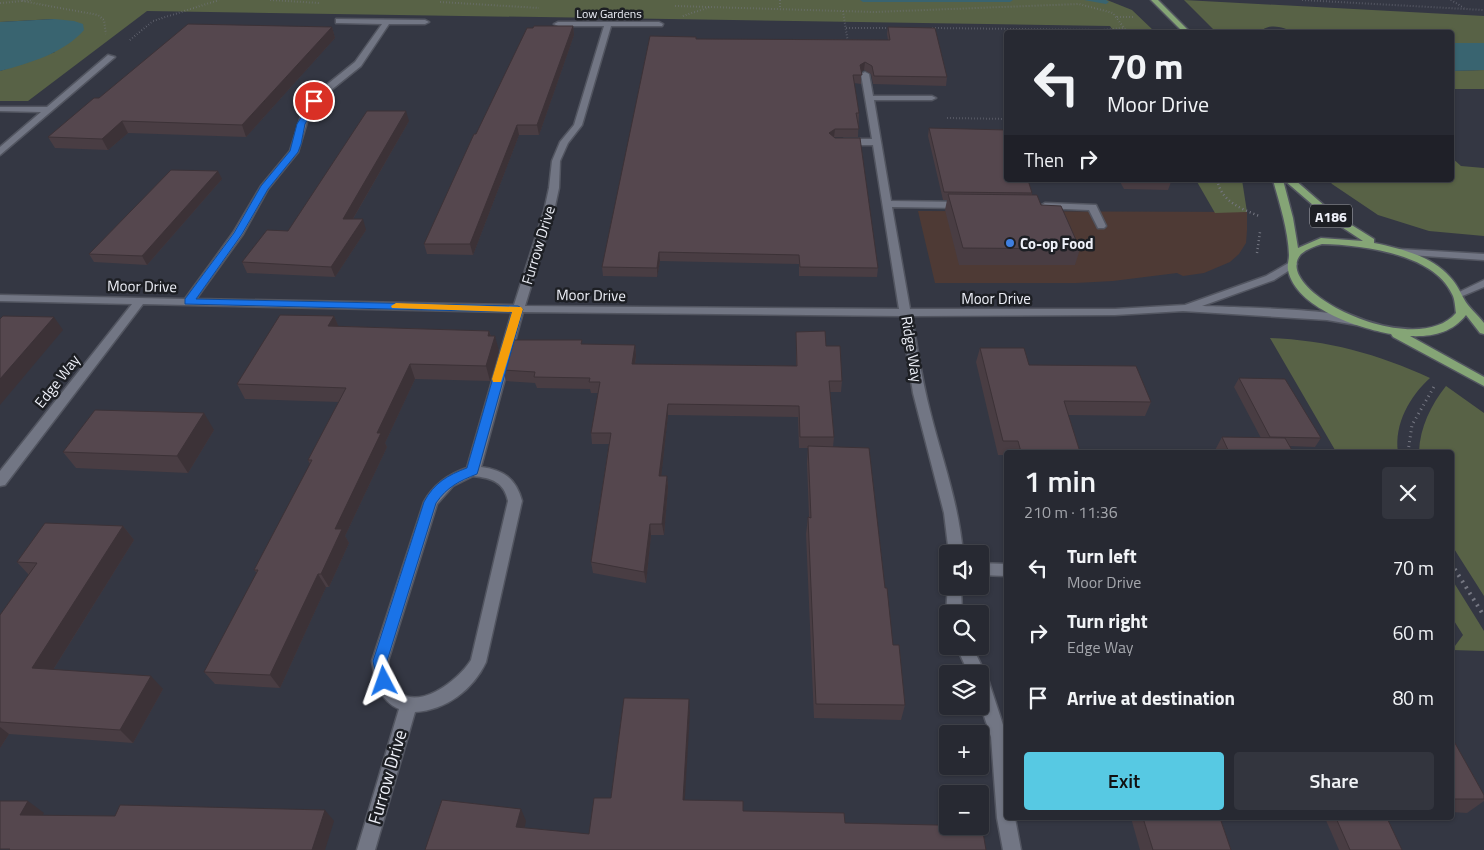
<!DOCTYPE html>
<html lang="en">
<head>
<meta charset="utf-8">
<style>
	body { margin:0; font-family:"Titillium Web",sans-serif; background:#33353e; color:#f1f3f6; height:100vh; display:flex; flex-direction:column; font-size:19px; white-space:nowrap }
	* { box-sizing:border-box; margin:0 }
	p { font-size:16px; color:#a4a6ac }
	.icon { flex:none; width:28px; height:28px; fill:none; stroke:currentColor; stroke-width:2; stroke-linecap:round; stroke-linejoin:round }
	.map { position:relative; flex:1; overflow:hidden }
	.side { position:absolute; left:1004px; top:450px; width:450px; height:370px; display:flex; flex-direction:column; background:#272932; border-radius:5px; box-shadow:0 1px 4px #0004,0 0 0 1px #43454d }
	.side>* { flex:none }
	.hud { position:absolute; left:1004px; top:30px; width:450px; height:152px; border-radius:5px; box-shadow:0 1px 4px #0004,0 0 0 1px #43454d; background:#272932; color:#f1f3f6; overflow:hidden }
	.fabs { position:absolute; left:939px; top:545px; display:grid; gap:10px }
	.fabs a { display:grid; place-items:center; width:50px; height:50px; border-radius:5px; background:#272932; box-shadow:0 1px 4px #0004,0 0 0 1px #43454d; font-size:25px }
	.pin { position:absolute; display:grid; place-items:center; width:42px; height:42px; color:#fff; margin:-21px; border:2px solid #fff; border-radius:50%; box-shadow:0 1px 5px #0007 }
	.me { position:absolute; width:55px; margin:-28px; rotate:356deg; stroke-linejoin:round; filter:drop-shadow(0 0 4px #0008) }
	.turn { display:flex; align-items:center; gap:18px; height:105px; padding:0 20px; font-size:22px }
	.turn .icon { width:65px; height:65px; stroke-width:2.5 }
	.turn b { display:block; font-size:35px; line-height:42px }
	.then { display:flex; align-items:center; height:48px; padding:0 20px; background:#0003; gap:10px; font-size:19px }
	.round { display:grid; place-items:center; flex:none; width:52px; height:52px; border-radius:5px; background:#33353e }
	.overview { display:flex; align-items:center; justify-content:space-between; height:85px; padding:0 20px }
	h1 { font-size:30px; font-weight:600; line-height:38px }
	.action { display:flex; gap:10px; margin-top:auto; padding:10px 20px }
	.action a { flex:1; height:58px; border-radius:5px; background:#57c9e3; color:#111; font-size:20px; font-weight:600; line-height:58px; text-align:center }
	.action a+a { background:#33353e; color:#f1f3f6 }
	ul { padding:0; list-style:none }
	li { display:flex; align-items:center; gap:15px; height:65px; padding:0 20px }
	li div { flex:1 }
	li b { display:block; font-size:19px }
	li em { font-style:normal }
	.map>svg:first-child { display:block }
</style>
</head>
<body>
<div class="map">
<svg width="1484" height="850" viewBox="0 0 1484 850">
	<rect width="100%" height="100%" fill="#343743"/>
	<!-- commercial -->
	<path fill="#4e3a35" d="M918 211 1247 212V230L1246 243 1239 254 1230 262 1204 273 1183 276 1177 273 1113 281 1076 283H935Z"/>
	<!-- green -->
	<g fill="#586246">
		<path d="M0 0H1107L1132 10 1155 32H1114L1110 26 147 11 28 101H0V71L55 52 54 19 0 22Z"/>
		<path d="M1184 0 1484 16V43H1451V32H1295C1283 28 1273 23 1262 30L1264 32H1216Z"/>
		<path d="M1484 70V89H1451V71Z"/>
		<path d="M1451 157 1461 166 1484 168V236L1429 231 1378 215 1332 184 1329 180H1451Z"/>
		<path d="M1196 180H1242L1247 212 1215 213Z"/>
		<path d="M1270 338C1327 340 1378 354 1430 378 1410 396 1394 424 1398 452L1335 450Z"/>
		<path d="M1446 386 1484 413V596L1451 544V452H1419C1420 427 1431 405 1446 386Z"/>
		<path d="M1451 578 1484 631V651L1452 650 1463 635 1451 616Z"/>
	</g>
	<!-- water -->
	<g fill="#396470">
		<path d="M54 19 74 21 83 24 84 30C64 53 30 63 0 71V22Z"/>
		<path d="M1451 43H1484V70L1451 71Z"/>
	</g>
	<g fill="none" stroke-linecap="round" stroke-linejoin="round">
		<!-- stream -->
		<g fill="#396470" fill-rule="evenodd">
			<path d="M860 0H1013L1010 2H863Z"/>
			<path d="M1084 0H1106L1109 2 1106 4Z"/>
		</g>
		<!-- minor casing -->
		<g stroke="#525560" stroke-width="3">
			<g id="minor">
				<path d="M336 19 425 20 429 22 425 24H389L361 66 325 95 310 112 298 152 268 189 243 234 196 299 514 305 544 211 549 188 552 161 560 142 574 125 604 26H558L554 24 558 22H659L663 24 662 26H611L582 125 568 143 560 161 559 188 554 211 525 306 899 309 873 145H844L840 142 844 139H872L861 74 865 72 869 74 873 96H932L936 98 932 100H874L891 201 963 202 968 205 963 208 892 207 910 309H1115L1185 305 1266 276 1292 261 1296 262 1297 264 1296 266 1274 280 1202 306C1225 307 1351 309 1362 321L1356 325 1327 320 1183 311 1115 315 912 316C917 348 922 380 930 411 942 459 959 504 963 554H949L944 513 913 393 901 316 523 312 481 467C503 470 516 478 522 501L486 662C473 690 446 710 415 712L375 850H357L399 709C379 700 375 681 372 661L424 502C434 484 449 474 467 468L512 312 143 304 5 485 0 486V471L132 304 0 301V295L185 299 233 233 261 186 290 151 303 110 319 91 355 62 382 24 339 23H336ZM473 476C492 478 504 482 508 501L471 660C459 680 415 715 394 687 389 680 389 669 388 661L437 504 453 486Z"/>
				<path d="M108 55 115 57 0 155V147L41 112 0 111V107H47Z"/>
				<path d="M1045 203 1096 205 1106 226 1104 228H1098L1089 210 1042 208 1040 206Z"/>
				<path d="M1399 249 1484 254V260L1395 254V250Z"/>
				<path d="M1484 280V287L1460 297 1455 294Z"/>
				<path d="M980 563 1006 564V576L980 575Z"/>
				<path d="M948 584V586H961L962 614H948V616L946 614Z"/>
				<path d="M956 646H972L988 679 1006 734V818H1015L1021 850H1003L997 818 991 737 980 704V674H969Z"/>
			</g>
		</g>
		<!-- major casing -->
		<g stroke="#525560" stroke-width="3">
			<g id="major">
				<path d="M1151 0H1158L1190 32H1183Z"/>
				<path d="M1273 180H1283L1293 218 1298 248 1321 238 1363 241 1328 218 1284 180H1295L1334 214 1374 239V243C1399 248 1432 256 1450 277 1457 284 1460 292 1464 299 1468 307 1478 315 1484 323V334L1480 333 1466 315C1452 333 1432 337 1410 336L1484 377V386L1393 337 1391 334C1358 328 1296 308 1288 270 1287 265 1289 260 1289 255 1288 230 1280 205 1273 180ZM1322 244C1361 245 1433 253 1452 294 1455 299 1455 307 1456 313 1415 361 1269 290 1301 254 1307 249 1315 246 1322 244Z"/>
			</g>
		</g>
		<!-- path-far3 -->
		<g stroke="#757782" stroke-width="2" stroke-dasharray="0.5 2.5" stroke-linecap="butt">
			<path d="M270 0 319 3"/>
			<path d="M780 0V9"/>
			<path d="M1302 0 1484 10"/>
			<path d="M1451 0 1464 8"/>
			<path d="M22 1 98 15 104 20 106 34"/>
			<path d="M440 2 539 8"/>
			<path d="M0 3 33 0"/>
			<path d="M675 6 874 12 1079 4 1113 13 1127 32"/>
			<path d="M843 11 848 43"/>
			<path d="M683 16 710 7"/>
			<path d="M1117 17H1134"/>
			<path d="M846 28H891"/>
			<path d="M932 28 1101 30 1102 32"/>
			<path d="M1101 30 1123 28"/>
			<path d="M130 40 153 21 219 0"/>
			<path d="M947 118 1006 119"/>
		</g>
		<!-- path-far2 -->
		<g stroke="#757782" stroke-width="2.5" stroke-dasharray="1 3" stroke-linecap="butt">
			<path d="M1217 180C1222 202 1240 208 1259 216"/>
			<path d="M1257 253 1260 232"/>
		</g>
		<!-- path-far1 -->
		<path stroke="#757782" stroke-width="3" stroke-dasharray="1 4" stroke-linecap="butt" d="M1408 452 1412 425 1435 385"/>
		<!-- path -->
		<path stroke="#757782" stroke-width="4" stroke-dasharray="2 5" stroke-linecap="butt" d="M1451 563 1484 616"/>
		<!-- minor -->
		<use href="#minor" fill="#727684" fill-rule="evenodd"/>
		<!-- major -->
		<use href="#major" fill="#85a576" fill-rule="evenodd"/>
	</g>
	<!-- wall -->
	<g fill="#493d43">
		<path d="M573 26 574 35 539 135H519L473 255 427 254 424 244 476 134Z"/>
		<path d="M332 27 335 38 246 137 128 133 108 150 55 148 48 137 99 98Z"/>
		<path d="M888 27 947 77 946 86 873 84 871 74 864 70 861 72V84L854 83 859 113 858 137H834L878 268 877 277 799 276V264L660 261 657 277 603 276 602 267 696 39 888 40 887 34Z"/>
		<path d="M409 121 353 219 366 230 335 277 247 273 242 262 288 231Z"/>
		<path d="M929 128 1032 193V195L1080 249 1075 265H959L945 210 947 200H943L928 136Z"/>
		<path d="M222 179 147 265 94 262 89 254Z"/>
		<path d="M1119 180H1170L1171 182 1168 190 1124 189Z"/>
		<path d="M334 316 338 326 489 331 491 336 499 351 490 381 415 379 385 443 387 447 345 536 349 543 329 587H326L280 688 215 684 204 672 257 573 254 570 310 464 308 460 339 402 245 399 237 384Z"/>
		<path d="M796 332 826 346 842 381 841 392H830L834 437 833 447 885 588 893 645 905 705 901 720 814 718 806 534 808 517H809L807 463 808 448H799L798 417 668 415 661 476H667L668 487 664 535H651L646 583 593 573 591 562 609 444H592L591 433 598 393H591L590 389 537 388 535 383 506 381 503 370 583 344 635 345 636 356 635 364 796 366Z"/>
		<path d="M980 348 1029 365 1151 402 1145 416 1068 415 1080 452H1006V455H998L976 362Z"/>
		<path d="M1239 378 1321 438 1315 447 1289 446 1293 452H1214L1222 437 1261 438 1234 387Z"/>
		<path d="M214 430 188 473 76 468 63 452Z"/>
		<path d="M123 526 134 540 53 670 163 689 133 743 9 734 0 748V615L29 575 17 562Z"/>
		<path d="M1451 736 1484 795V801L1467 813 1451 812Z"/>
		<path d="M1131 818H1220L1231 850H1140Z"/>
		<path d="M1325 818H1387L1402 850H1339Z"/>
	</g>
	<!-- shaded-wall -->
	<g fill="#3c3237">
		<path d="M573 26 574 35 539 135 537 125Z"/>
		<path d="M332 27 335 38 246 137 242 125Z"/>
		<path d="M865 62 864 70 859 73 860 65Z"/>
		<path d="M406 111 409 121 347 229 343 219Z"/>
		<path d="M122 121 128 133 108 150 102 139Z"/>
		<path d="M517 125 519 135 473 255 470 244Z"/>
		<path d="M835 129 834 137 828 142 829 133Z"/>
		<path d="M218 171 222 179 147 265 142 256Z"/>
		<path d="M363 219 366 230 335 277 331 267Z"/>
		<path d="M659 252 660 261 657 277V268Z"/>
		<path d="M334 316 340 330 328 326Z"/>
		<path d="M54 317 63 330 0 405V379Z"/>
		<path d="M489 331 493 344 495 336 499 351 490 381 486 366 488 336Z"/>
		<path d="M635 345 636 356 633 375 632 364Z"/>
		<path d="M410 364 415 379 385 443 387 447 345 536 349 543 329 587 321 574 335 529 377 433Z"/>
		<path d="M668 404V415L660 487 659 476Z"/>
		<path d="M204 413 214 430 188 473 177 456Z"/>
		<path d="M667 476 668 487 664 535 662 524Z"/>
		<path d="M650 524 651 535 646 583 644 572Z"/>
		<path d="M123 526 134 540 46 681 32 668Z"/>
		<path d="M318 574 326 587 280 688 270 675Z"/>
		<path d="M151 676 163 689 133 743 120 730Z"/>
		<path d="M689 699 690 713 684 813 683 800Z"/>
		<path d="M0 727 9 734 0 748Z"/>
		<path d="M28 801 44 813 36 826 20 815Z"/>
		<path d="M521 809 526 821 522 840 516 827Z"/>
		<path d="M325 810 334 821 325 850H312Z"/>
	</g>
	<!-- building -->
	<g fill="#55474e" stroke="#3c3237">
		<path d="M188 24 332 27 242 125 122 121 102 139 48 137 94 98H99Z"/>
		<path d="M534 26H573L537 125H517L470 244H424L474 134H476L527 28H533Z"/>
		<path d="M888 27 935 28 947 77 874 76 872 66 865 62 860 65 862 75H853L859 113H856L859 129H835L829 133 835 138H860L878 268 800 267 799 255 659 252 657 268 602 267 650 36 696 37V39L890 40Z"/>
		<path d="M367 111H406L343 219H363L331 267 242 262 267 230 288 231Z"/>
		<path d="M929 128 1006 130V180H1028L1032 193 944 192Z"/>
		<path d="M171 170 218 171 142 256 89 254Z"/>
		<path d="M1126 180H1170L1171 182 1126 181Z"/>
		<path d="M948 194 1037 195 1041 205 1061 206 1080 249 963 248Z"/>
		<path d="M280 315 334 316 328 326 489 331 488 336H495L486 366 410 364 377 433H381L335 529H342L321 574H318L270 675 204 672 258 570H254L312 460H308L346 388 237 384Z"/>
		<path d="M3 316 54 317 0 379V319Z"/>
		<path d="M825 331 826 346H840L842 381H829L834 437H800L799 406 668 404 659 476H667L662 524H650L644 572 591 562 611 433H591L600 382H589L590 378 534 377 535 372 503 370 512 340H582L581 344 635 345 632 364 797 366 796 332Z"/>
		<path d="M980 348H1024L1029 365 1136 366 1151 402 1064 401 1080 452H1021L1018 441H1003Z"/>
		<path d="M1239 378 1285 379 1321 438 1270 437Z"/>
		<path d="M95 410 204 413 177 456 63 452Z"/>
		<path d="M1222 437 1285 438 1293 452H1229Z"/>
		<path d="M808 446 869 448 885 588H887L893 645H899L905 705 816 704 808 517 811 518Z"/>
		<path d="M45 523 123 526 32 668 151 676 120 730 0 722V615L37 563 17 562Z"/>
		<path d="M624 698 689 699 683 800 743 801V811L844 813 845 823 982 826 986 850H425L442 800 521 809 516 827 589 834 594 798H611Z"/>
		<path d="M1451 736 1484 795V799H1451Z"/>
		<path d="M0 801H28L20 815 115 816 120 805 325 810 312 850H9L10 849H0Z"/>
		<path d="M1143 818H1220L1231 850H1153Z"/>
		<path d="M1336 818H1387L1402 850H1350Z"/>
	</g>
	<!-- route -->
	<path fill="#1a73e8" stroke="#114b97" d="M312 100 318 101 305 124 301 144 298 152 268 189 242 234 196 299 518 306 523 309 478 471 477 474C459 481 447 487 436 503L387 661 391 681 389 686 384 688 378 686 373 661 424 502C434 483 448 475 467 468L512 312 185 304V299L234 233 261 186 290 151 297 124Z"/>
	<!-- slow -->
	<path fill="#f59e0b" d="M396 303 521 307 523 309 501 382H493L492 379 512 312 392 308 391 306Z"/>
	<!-- markers -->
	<circle fill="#3f7fe0" stroke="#1d1f24" stroke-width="2" cx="1010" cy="243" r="5"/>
	<g text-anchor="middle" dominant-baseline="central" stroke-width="5" stroke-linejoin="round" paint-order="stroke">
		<!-- far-street labels -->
		<g font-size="12" fill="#eef0f8" stroke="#1d1f24">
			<text x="609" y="13">Low Gardens</text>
		</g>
		<!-- shield labels -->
		<rect fill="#1d1f24" stroke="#afb1b8" stroke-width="1" x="1310" y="204.5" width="42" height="23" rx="4"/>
		<g font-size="14" font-weight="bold" fill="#eef0f8">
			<text x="1331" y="216">A186</text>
		</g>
		<!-- poi labels -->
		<g font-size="15" font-weight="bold" fill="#eef0f8" stroke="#1d1f24" text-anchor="start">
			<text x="1020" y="243">Co-op Food</text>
		</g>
		<!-- street labels -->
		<g font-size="15" fill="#eef0f8" stroke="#1d1f24">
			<text transform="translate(538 245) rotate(-73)">Furrow Drive</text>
			<text transform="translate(142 286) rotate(1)">Moor Drive</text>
			<text transform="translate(591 295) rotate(1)">Moor Drive</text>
			<text x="996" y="298">Moor Drive</text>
			<text transform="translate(912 349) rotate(81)">Ridge Way</text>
			<text transform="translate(57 381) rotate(-52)">Edge Way</text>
		</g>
		<!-- near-street labels -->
		<g font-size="18" fill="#eef0f8" stroke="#1d1f24">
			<text transform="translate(387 777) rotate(-74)">Furrow Drive</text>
		</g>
	</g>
</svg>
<div class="fabs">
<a><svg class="icon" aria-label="sound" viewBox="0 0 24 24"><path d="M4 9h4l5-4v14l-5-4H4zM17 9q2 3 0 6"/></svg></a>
<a><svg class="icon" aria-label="search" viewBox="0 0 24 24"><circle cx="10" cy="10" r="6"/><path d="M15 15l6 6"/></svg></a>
<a><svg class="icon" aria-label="layers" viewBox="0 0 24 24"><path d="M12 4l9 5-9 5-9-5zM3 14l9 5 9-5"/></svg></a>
<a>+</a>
<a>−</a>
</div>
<div class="pin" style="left:314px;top:101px;background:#d93025"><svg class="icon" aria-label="arrive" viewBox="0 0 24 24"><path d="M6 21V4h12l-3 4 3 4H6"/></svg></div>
<svg class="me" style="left:384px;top:681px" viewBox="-20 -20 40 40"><path d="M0-17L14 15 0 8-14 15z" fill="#1a73e8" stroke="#fff" stroke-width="4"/></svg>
<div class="hud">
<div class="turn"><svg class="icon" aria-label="left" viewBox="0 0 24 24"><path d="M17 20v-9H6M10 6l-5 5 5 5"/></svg><div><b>70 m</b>Moor Drive</div></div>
<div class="then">Then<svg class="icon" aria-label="right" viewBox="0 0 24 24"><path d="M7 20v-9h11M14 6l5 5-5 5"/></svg></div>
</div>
<section class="side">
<div class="overview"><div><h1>1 min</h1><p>210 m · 11:36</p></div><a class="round"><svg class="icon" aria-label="close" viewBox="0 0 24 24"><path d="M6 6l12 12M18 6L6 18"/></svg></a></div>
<ul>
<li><svg class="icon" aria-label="left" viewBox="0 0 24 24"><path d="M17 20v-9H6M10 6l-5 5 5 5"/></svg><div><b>Turn left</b><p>Moor Drive</p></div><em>70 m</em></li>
<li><svg class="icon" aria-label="right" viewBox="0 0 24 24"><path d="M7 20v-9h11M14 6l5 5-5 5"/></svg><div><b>Turn right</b><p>Edge Way</p></div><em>60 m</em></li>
<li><svg class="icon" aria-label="arrive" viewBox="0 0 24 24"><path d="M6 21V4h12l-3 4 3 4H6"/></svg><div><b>Arrive at destination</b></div><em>80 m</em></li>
</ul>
<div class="action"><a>Exit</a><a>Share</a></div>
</section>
</div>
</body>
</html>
